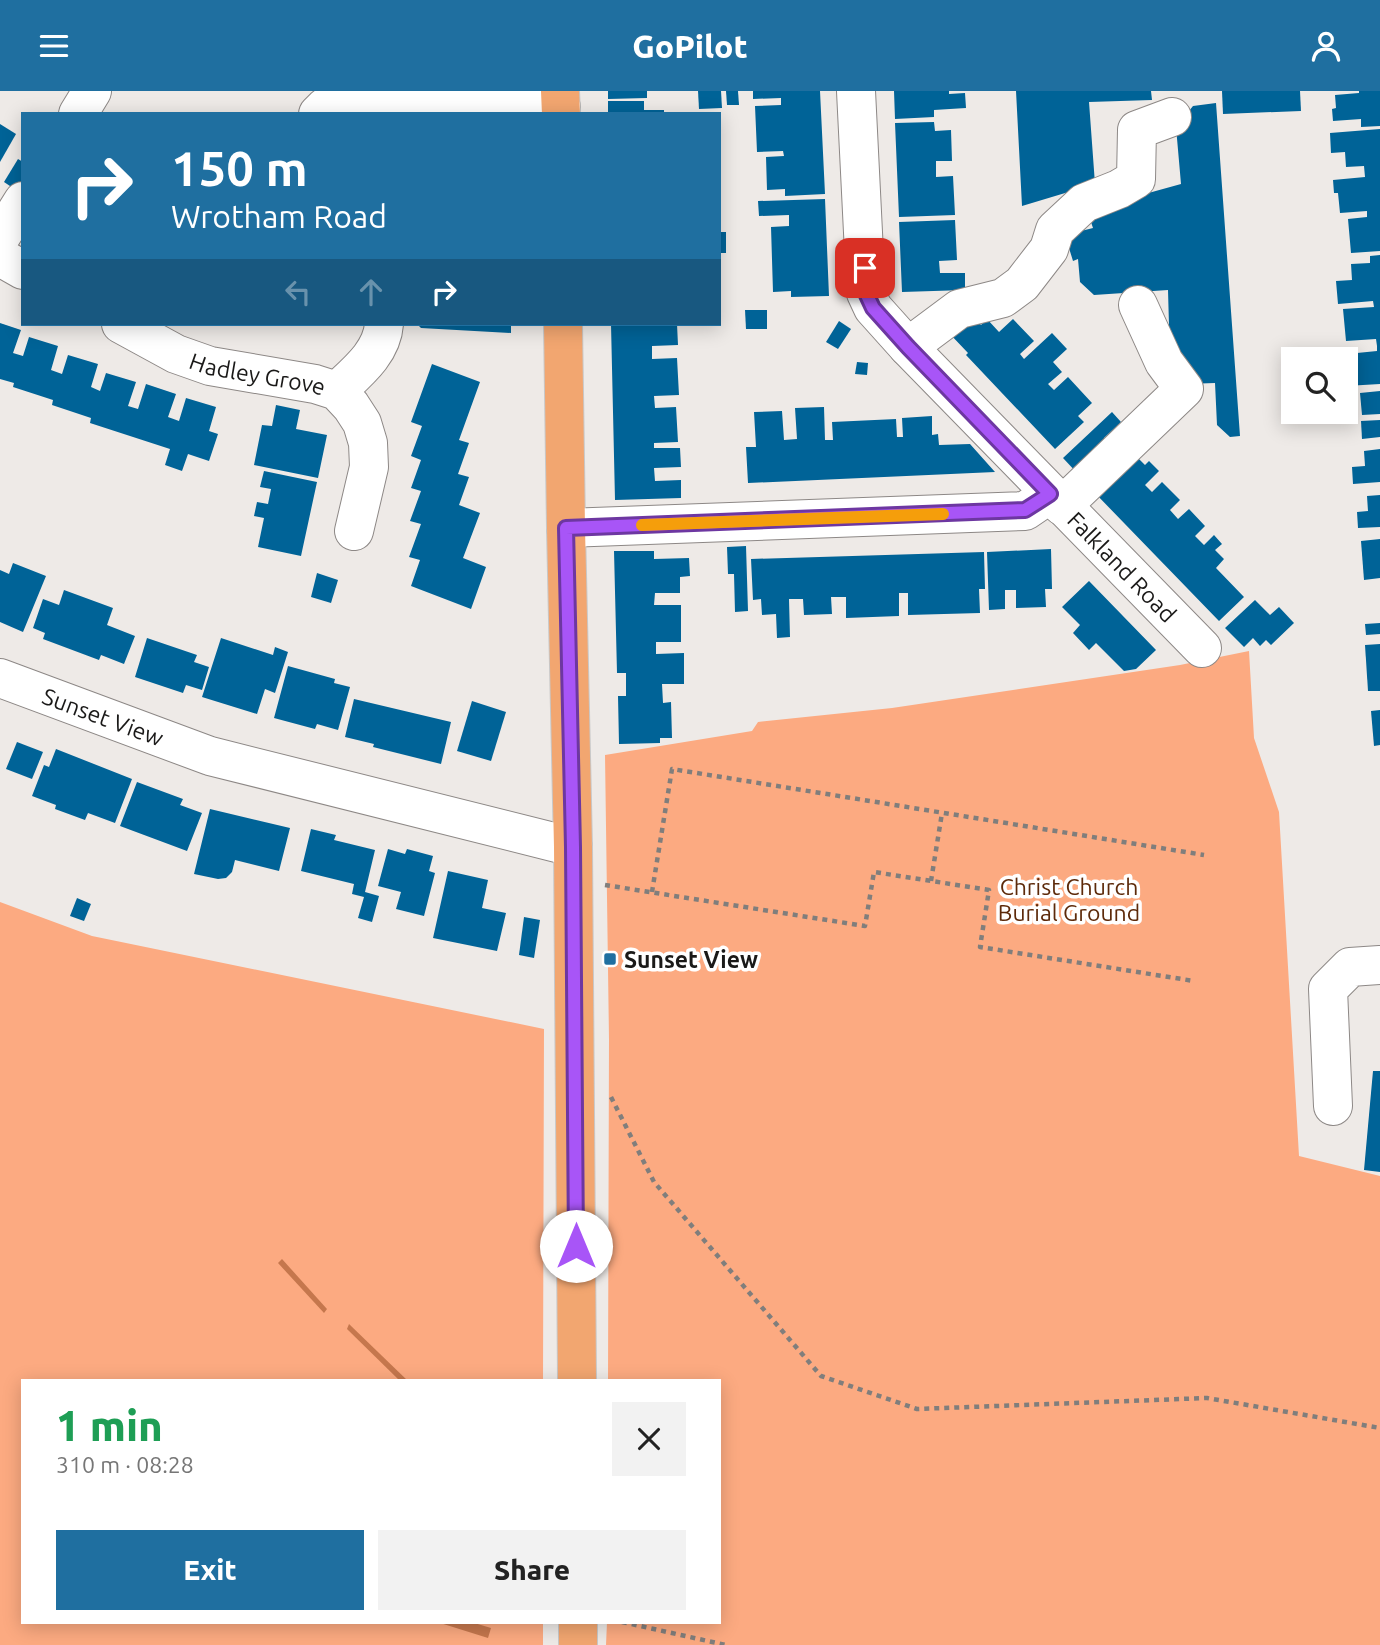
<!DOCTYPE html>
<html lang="en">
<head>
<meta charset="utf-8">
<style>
	body { margin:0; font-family:Ubuntu,sans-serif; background:#f2f2f2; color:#222; height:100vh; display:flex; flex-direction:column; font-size:26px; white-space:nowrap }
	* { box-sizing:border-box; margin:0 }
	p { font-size:23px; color:#767676 }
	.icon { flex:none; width:38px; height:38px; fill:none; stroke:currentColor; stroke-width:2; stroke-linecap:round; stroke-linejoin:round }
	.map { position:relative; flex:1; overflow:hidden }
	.drawer { position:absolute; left:21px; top:1288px; width:700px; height:245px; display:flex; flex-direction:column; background:#fff; border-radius:0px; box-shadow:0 4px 18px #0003 }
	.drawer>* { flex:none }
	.banner { position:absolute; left:21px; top:21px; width:700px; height:214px; border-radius:0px; box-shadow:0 4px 18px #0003; background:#1f6fa0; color:#fff; overflow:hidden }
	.controls { position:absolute; left:1281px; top:256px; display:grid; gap:14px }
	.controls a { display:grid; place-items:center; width:77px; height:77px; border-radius:0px; background:#fff; box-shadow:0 4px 18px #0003; font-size:35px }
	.pin { position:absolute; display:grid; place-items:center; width:60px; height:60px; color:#fff; margin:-30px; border-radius:14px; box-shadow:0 4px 10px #0006 }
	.me { position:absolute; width:77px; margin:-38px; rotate:0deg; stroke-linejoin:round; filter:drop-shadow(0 0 5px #0008) }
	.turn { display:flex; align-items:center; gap:24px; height:147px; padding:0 35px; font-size:32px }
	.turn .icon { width:91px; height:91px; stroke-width:2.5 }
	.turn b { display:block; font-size:49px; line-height:60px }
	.lanes { display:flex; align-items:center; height:66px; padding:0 35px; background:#0003; justify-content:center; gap:35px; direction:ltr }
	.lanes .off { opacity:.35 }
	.round { display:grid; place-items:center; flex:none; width:74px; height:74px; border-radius:0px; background:#f2f2f2 }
	.overview { display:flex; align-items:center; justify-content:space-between; height:119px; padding:0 35px }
	h1 { font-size:42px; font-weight:800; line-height:52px; color:#1e9e55 }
	.action { display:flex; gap:14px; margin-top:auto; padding:14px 35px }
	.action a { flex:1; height:80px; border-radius:0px; background:#1f6fa0; color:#fff; font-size:28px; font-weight:800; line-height:80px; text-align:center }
	.action a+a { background:#f2f2f2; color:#222 }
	header { display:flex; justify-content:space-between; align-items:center; height:91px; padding:0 35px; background:#1f6fa0; color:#fff; font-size:32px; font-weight:800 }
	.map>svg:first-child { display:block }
</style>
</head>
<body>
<header><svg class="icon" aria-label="menu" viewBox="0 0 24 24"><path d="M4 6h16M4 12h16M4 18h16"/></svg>GoPilot<svg class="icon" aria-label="person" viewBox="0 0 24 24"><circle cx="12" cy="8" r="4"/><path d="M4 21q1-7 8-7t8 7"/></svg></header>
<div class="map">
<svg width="1380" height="1554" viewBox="0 0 1380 1554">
	<rect width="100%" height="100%" fill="#eeeae7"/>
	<!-- green -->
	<g fill="#fcaa81">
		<path d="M1249 560 1254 647 1279 721 1299 1065 1380 1085V1554H606L607 1531H719V1290H608L609 948 605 664 752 640 758 631 892 617 1180 574Z"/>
		<path d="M0 811 92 845 544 938 543 1290H23V1531H543V1554H0Z"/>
	</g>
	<!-- water -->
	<g fill="#c5774d">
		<path d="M282 1168 327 1218 324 1222 278 1172Z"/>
		<path d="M349 1233 408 1290H400L347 1238Z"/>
		<path d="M437 1531H471L491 1537 488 1547Z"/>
	</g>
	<!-- building -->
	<g fill="#006397">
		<path d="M608 0H647V7L608 8Z"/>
		<path d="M698 0H721L722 17 699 18Z"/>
		<path d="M726 0H738L739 14H727Z"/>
		<path d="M753 0H820L825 103 785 105V98L767 99 766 66 784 65 783 60 757 61 755 15 781 14V7L753 8Z"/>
		<path d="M894 0H949V3L965 2 966 17 934 19V26L895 28Z"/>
		<path d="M1016 0H1151L1152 9 1089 11 1095 93 1022 115Z"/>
		<path d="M1222 0H1300L1301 20 1223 23Z"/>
		<path d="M1359 0H1380V35L1361 36V28L1333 30 1332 18 1336 17 1335 4 1359 2Z"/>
		<path d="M608 10H644V19H664V23H608Z"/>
		<path d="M1216 12 1240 345 1230 346 1217 334 1215 292 1186 293 1170 271 1168 199 1094 204 1080 191 1078 168 1073 170 1065 144 1093 137 1087 119 1181 93 1176 36 1193 15Z"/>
		<path d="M934 31 935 40 951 39 952 70H936V86L953 85 955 124 899 126 895 32Z"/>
		<path d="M0 33 16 43 0 71Z"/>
		<path d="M1380 38V160L1351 162 1348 128 1367 126V120L1340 122 1338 102H1334L1333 89 1365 86 1364 75 1346 76 1345 61 1331 62 1330 42Z"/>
		<path d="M18 68 23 71V90L16 99 4 91Z"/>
		<path d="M825 108 829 205 791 206V200L773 201 771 136 789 135V124L759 125 758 110Z"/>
		<path d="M955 129 957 169 939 170 940 182H965V199L902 201 899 131Z"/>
		<rect x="719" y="141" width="7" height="21"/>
		<path d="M1380 164V293L1346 295V280L1358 279 1357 262 1377 260V255L1376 248 1346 250 1343 218 1374 216 1373 210 1338 213 1336 190 1352 189 1351 173 1370 172V165Z"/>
		<path d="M745 219H767V238H746Z"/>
		<path d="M970 222 981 234 987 228 999 241 1013 228 1034 250 1020 263 1024 268 1052 242 1067 258 1053 271 1062 281 1048 293 1054 299 1068 286 1092 312 1078 325 1084 331 1055 358 966 264 968 262 949 242Z"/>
		<path d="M839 230 851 238 838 258 826 251Z"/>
		<path d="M0 232 21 239 13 262 23 265 29 246 58 255 51 279 62 283 68 264 98 273 91 296 100 300 106 282 136 291 128 315 138 318 146 293 176 303 168 326 179 330 186 307 216 316 209 340 218 343 209 370 188 363 182 380 165 374 170 358 90 332 91 327 52 314 53 309 13 296 14 292 0 288Z"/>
		<path d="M417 233H511V242L421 237Z"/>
		<path d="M611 233H677L678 254 652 255V268L677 267 679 304 654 305 655 317 676 316 678 351 654 352V357H680L681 376 654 377 655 390 681 389V407L615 409Z"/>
		<path d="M857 271 868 272 867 284 855 283Z"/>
		<path d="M432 273 480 291 459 349 469 352 458 383 469 386 459 414 480 422 463 467 486 476 471 518 411 495 420 469 409 466 421 433 410 430 421 400 411 397 421 369 411 365 422 335 411 331Z"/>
		<path d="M1380 300V323L1362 324 1360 302Z"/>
		<path d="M276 314 300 319 296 338 327 344 318 387 254 374 262 334 272 335Z"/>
		<path d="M824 316 825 349H833L832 331 896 328 897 346H903L902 327 932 325V344L938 343 939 354 970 353 995 381 748 392 746 356H756L754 321 782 320 784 349 797 348 795 317Z"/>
		<path d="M1112 321 1121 331 1104 347 1110 352 1078 383 1063 367Z"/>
		<path d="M1380 329V346L1362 348 1361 330Z"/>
		<path d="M1380 358V391L1353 393 1352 376 1365 375 1364 360Z"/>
		<path d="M1136 365 1145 374 1149 370 1159 380 1145 394 1152 401 1162 391 1180 409 1170 419 1178 428 1189 418 1205 435 1195 445 1204 454 1214 444 1222 453 1215 459 1224 468 1216 477 1244 506 1219 530 1093 400Z"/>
		<path d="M264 380 317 391 301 465 258 456 264 427 254 425 257 411 268 413 271 398 260 396Z"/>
		<path d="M1380 404V436L1358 437 1357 421 1368 420 1367 405Z"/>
		<path d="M1380 448V487L1364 489 1361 450Z"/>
		<path d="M746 455 748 520 735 521 734 483H728L727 456Z"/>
		<path d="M1051 458 1052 498H1045L1046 516 1016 517V499H1005V518L989 519 987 461Z"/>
		<path d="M614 460H654V468L689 467 690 485 680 486V502H655L654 514H681V551H656V563L684 562V593H662L663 612 671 611 672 647H660V652L619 653 618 605H626V582H617Z"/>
		<path d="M984 461 985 498H979L980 522 908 524V502H899V525L846 527V506H831L832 523 804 524 803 508H789L790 546 777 547 776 523 762 524 761 508 753 509 751 468Z"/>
		<path d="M13 472 46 485 23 541 0 531V479L9 483Z"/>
		<path d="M317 482 338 489 331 512 311 506Z"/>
		<path d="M1089 490 1156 559 1136 578 1124 580 1096 552 1089 559 1073 542 1080 534 1062 516Z"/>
		<path d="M64 499 113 517 107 534 135 545 124 573 101 564 99 569 43 548 45 542 33 537 43 508 59 514Z"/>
		<path d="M1255 509 1270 524 1279 516 1294 532 1271 554 1266 549 1260 555 1253 547 1244 556 1225 537Z"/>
		<path d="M1380 532V543L1366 544 1365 533Z"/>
		<path d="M147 547 197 564 194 571 209 576 202 599 186 594 183 602 135 586Z"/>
		<path d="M221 547 273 564 275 556 288 561 275 602 265 598 257 623 202 606Z"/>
		<path d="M1380 553V600H1368L1365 554Z"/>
		<path d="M288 575 335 588 334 592 350 596 338 639 317 633 315 638 274 627Z"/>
		<path d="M354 608 451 631 441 673 373 656 374 653 345 646Z"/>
		<path d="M472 610 506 621 491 670 457 660Z"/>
		<path d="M1380 619V654L1374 655 1371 620Z"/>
		<path d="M17 651 43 661 32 688 6 678Z"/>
		<path d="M56 658 132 688 115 732 88 722 85 729 55 718 56 714 32 705 44 674 49 676Z"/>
		<path d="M137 691 183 708 180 714 202 722 187 760 120 735Z"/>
		<path d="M210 718 290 737 279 780 235 769 232 781 226 787 218 788 194 783Z"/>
		<path d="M311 738 336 744 334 749 375 759 365 801 379 805 372 831 358 827 364 806 352 803 354 793 301 780Z"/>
		<path d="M388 758 405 763 407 758 433 765 429 780 435 782 424 825 396 818 401 801 378 795Z"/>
		<path d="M448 780 488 789 482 817 506 822 497 860 433 847Z"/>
		<path d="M77 807 91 813 84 830 70 825Z"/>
		<path d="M524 826 540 829 534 867 519 864Z"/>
		<path d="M1373 980H1380V1081L1364 1079Z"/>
	</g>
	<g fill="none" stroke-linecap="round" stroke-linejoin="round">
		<!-- minor casing -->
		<g stroke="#8d8886" stroke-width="40">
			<g id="minor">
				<path id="s1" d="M856 0 866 202 873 217 908 256 1202 557"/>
				<path d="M78 23 92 0"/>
				<path d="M318 23 325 16 345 9 561 16"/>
				<path d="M0 147 23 110"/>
				<path d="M0 166 23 179"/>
				<path id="s2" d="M121 233 176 263 210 275 315 293 337 300 351 315 362 332 368 352 369 376 354 440"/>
				<path d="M908 256 959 218 1003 207 1022 193 1049 158 1055 139 1084 112 1119 98 1136 88 1137 39 1172 26"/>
				<path d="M337 300C356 282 382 262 384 233"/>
				<path d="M1062 415 1184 298 1164 271 1138 214"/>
				<path d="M566 437 1025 420 1050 403"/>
				<path id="s3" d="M0 587 210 665 573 756"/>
				<path d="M1333 1015 1328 898 1350 876 1380 874"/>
			</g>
		</g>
		<!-- major casing -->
		<g stroke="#c8c8c8" stroke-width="40">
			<g id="major">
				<path d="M560 0 561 23"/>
				<path d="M563 233 566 437 573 756 577 1290"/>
				<path d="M578 1554V1531"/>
			</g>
		</g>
		<!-- path -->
		<g stroke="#807e7c" stroke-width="4.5" stroke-dasharray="5 5" stroke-linecap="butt">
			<path d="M931 790 942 722"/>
			<path d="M605 794 865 835 874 781 989 799 980 856 1194 890"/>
			<path d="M652 801 672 678 1204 764"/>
			<path d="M611 1006 654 1091 821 1285 917 1318 1207 1307 1380 1337"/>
			<path d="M622 1531 726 1554"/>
		</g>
		<!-- minor -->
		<use href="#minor" stroke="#fff" stroke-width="38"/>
		<!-- major -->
		<use href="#major" stroke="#f2a670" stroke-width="38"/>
	</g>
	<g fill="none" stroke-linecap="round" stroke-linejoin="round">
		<!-- route casing -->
		<g stroke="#6d37a1" stroke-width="18">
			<path id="route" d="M576 1155 573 756 566 437 1025 419 1050 403 908 256 873 217 866 202 865 177"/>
		</g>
		<!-- route -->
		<use href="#route" stroke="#a855f7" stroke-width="12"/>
		<!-- slow -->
		<path stroke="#f59e0b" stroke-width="12" d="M642 434 943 423"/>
	</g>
	<!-- markers -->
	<rect fill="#1f6fa0" stroke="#fff" stroke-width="2.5" x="603" y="861" width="14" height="14" rx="3.5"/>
	<g text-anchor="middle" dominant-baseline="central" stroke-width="7" stroke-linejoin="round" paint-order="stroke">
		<!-- street labels -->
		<g font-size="23" fill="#1a1918" stroke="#fff">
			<text stroke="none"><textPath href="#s2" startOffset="147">Hadley Grove</textPath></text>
			<text stroke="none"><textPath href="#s1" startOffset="578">Falkland Road</textPath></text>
			<text stroke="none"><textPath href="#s3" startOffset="110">Sunset View</textPath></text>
		</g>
		<!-- park labels -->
		<g font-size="23" fill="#5d2a0a" stroke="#fff">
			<text x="1069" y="795">Christ Church<tspan x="1069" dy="26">Burial Ground</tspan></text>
		</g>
		<!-- poi labels -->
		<g font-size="23" font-weight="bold" fill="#1a1918" stroke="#fff" text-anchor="start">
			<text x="624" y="868">Sunset View</text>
		</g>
	</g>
</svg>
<div class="controls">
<a><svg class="icon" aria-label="search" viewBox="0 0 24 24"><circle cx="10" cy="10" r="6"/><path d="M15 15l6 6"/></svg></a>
</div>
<div class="pin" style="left:865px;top:177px;background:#d93025"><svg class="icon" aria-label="arrive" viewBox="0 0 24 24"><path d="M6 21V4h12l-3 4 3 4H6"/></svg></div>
<svg class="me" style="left:576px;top:1155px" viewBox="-20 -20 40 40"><circle r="19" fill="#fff"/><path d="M0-13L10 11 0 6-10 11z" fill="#a855f7"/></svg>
<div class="banner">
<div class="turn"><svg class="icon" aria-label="right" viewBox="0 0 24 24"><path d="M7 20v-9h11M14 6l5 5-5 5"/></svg><div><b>150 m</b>Wrotham Road</div></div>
<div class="lanes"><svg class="icon off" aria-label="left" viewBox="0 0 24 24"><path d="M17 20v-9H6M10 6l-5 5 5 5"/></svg><svg class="icon off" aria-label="ahead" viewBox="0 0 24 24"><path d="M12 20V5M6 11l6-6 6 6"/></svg><svg class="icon" aria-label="right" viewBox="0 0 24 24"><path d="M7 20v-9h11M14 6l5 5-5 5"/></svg></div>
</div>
<section class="drawer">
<div class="overview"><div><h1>1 min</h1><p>310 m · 08:28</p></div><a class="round"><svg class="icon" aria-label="close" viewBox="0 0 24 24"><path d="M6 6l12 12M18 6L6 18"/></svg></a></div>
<div class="action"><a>Exit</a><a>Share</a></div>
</section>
</div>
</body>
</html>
